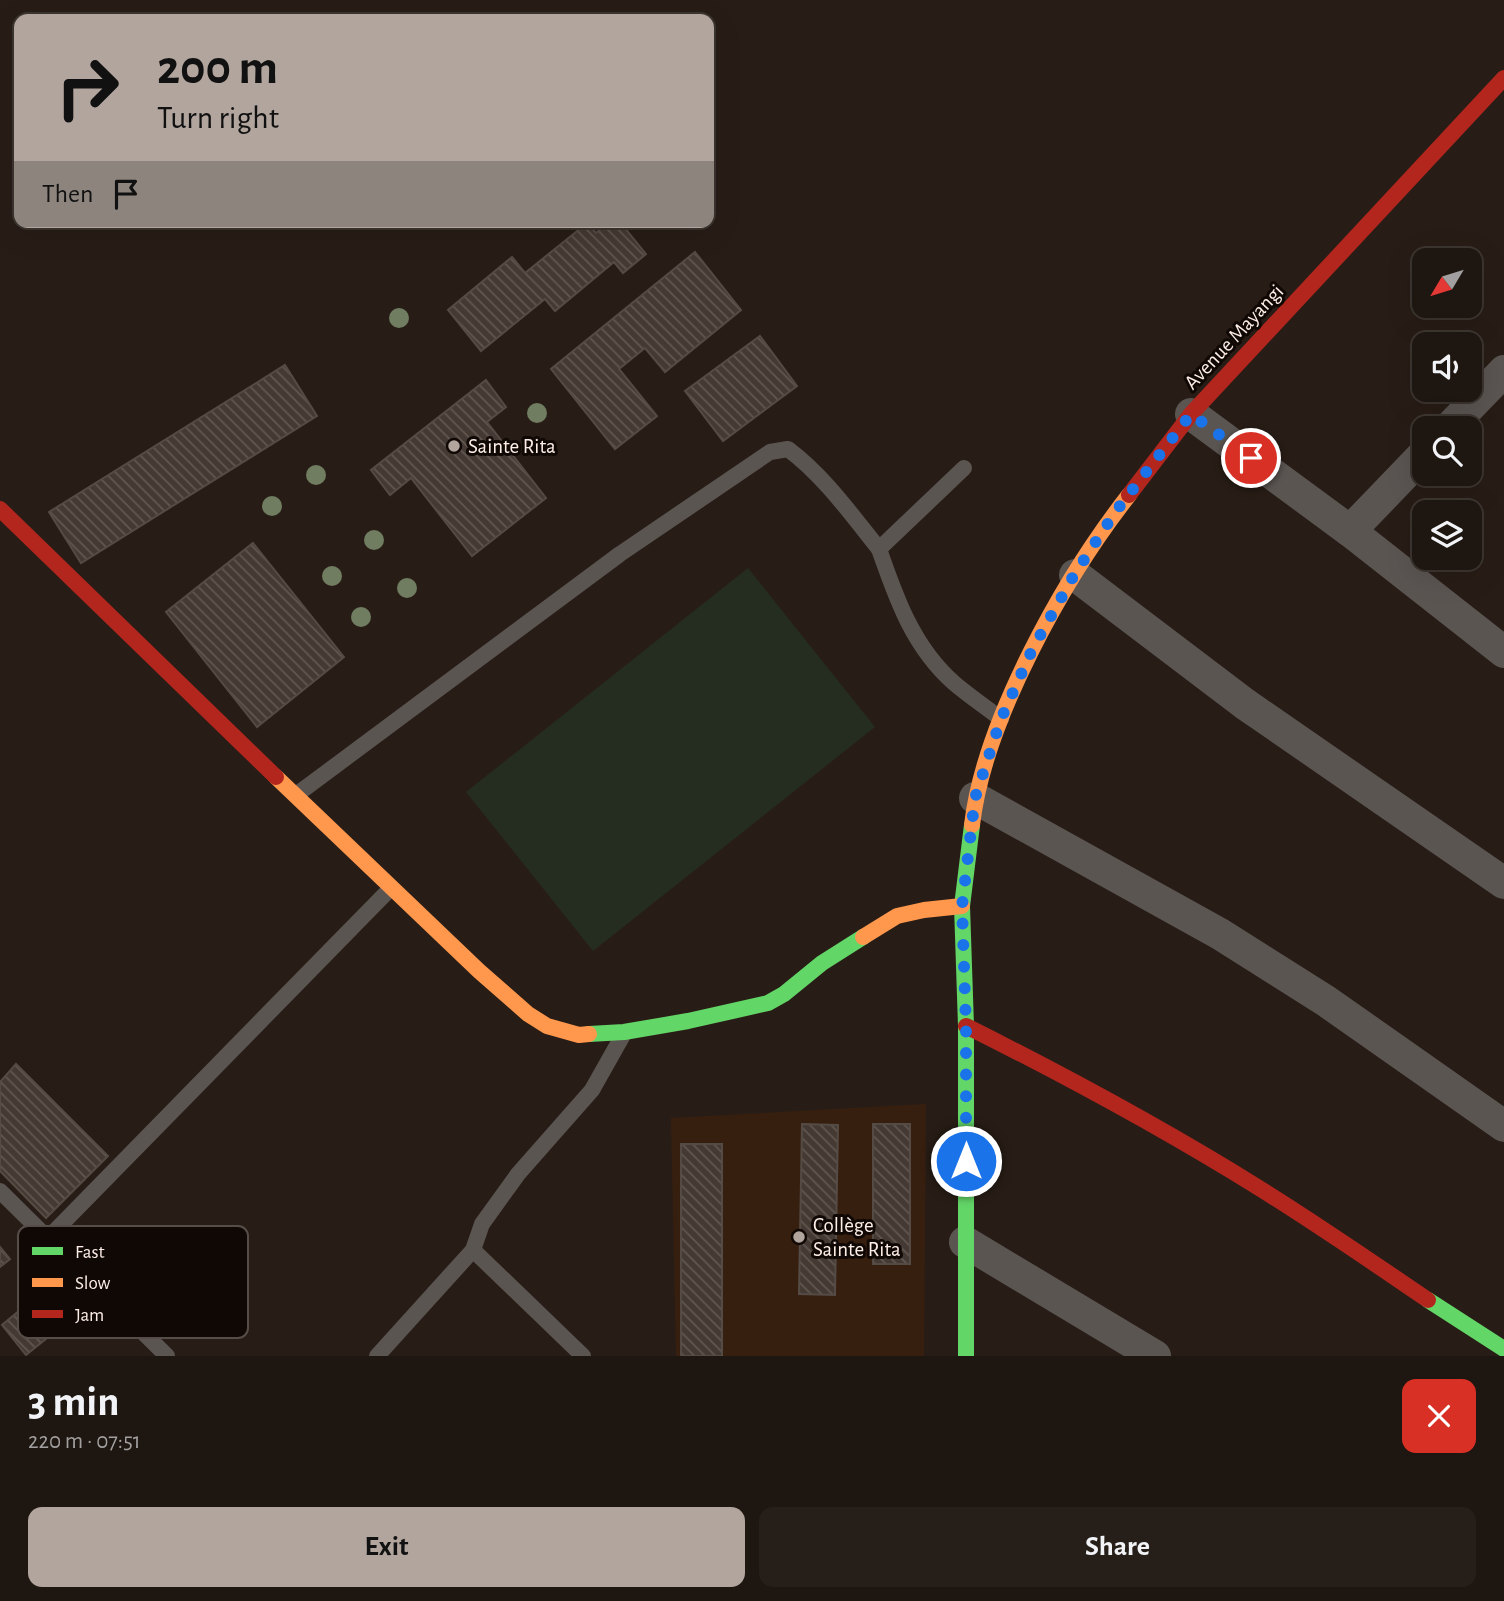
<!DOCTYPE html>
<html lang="en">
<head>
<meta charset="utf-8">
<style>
	body { margin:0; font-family:"Alegreya Sans",sans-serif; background:#261f19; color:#f1f3f6; height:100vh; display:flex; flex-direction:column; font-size:26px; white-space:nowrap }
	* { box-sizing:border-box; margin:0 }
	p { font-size:23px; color:#a19f9f }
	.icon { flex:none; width:38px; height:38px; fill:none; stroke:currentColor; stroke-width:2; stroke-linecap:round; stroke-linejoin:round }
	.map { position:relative; height:1356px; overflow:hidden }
	.details { display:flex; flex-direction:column; background:#1e1610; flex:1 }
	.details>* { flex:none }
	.guide { position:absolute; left:14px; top:14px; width:700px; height:214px; border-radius:14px; box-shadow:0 7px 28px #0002,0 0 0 2px #3c3530; background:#b2a59e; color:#111; overflow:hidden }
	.needle { width:46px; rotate:232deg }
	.tools { position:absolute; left:1412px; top:248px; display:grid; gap:14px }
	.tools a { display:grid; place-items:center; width:70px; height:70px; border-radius:14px; background:#1e1610; box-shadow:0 7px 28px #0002,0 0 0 2px #3c3530; font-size:35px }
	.pin { position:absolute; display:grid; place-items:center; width:60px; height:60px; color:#fff; margin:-30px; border:4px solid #fff; border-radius:50%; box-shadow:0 2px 7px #0007 }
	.me { position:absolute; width:77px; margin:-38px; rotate:0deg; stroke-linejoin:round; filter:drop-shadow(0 0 5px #0008) }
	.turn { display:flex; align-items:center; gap:24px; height:147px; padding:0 28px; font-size:32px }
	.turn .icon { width:91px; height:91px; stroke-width:2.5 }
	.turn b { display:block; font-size:49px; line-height:60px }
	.then { display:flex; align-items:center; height:66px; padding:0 28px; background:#0003; gap:14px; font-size:26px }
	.round { display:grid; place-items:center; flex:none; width:74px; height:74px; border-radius:14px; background:#261f19 }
	.summary { display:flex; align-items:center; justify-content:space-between; height:119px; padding:0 28px }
	h1 { font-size:42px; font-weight:700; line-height:52px }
	.button { display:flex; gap:14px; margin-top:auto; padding:14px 28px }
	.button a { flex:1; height:80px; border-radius:14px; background:#b2a59e; color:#111; font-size:28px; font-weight:700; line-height:80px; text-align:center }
	.button a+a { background:#261f19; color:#f1f3f6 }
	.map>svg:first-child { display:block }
</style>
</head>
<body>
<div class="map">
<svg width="1504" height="1356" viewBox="0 0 1504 1356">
	<defs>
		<pattern id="building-back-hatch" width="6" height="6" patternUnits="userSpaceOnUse" patternTransform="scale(1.75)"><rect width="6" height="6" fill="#453a33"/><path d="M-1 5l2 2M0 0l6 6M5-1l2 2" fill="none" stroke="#615751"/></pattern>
	</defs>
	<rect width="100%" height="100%" fill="#281d16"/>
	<!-- built -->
	<path fill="#371f10" d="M926 1104 924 1356H676L671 1118Z"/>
	<!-- park -->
	<path fill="#252d20" d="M748 568 875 727 593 951 466 792Z"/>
	<!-- building -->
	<g fill="url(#building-back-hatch)" stroke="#554b45" stroke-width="2">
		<path d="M608 222H620L646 254 623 273 614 262 555 311 545 299 481 351 448 310 512 257 525 273 587 223 596 233Z"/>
		<path d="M695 252 741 310 665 372 645 348 619 369 657 416 615 449 551 369Z"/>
		<path d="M760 336 797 386 723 441 685 391Z"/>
		<path d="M285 365 317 416 81 563 49 512Z"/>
		<path d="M486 380 506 407 487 422 546 498 472 556 411 478 390 495 371 470Z"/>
		<path d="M253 543 344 657 257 727 166 612Z"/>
		<path d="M16 1064 108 1156 46 1218 0 1171V1082Z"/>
		<path d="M802 1124 838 1125 835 1295 799 1294Z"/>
		<rect x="873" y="1124" width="37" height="140"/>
		<rect x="681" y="1144" width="41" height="212"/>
		<path d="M0 1247 10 1259 0 1267Z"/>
		<path d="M48 1287 73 1317 26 1355 2 1325Z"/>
	</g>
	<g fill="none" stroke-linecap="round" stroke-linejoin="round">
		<!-- lane -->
		<g stroke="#5b5552" stroke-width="16">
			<path d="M964 468 879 549C896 598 913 647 954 683 969 696 986 707 1001 719"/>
			<path d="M296 795 620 554 770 452 788 449C824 476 851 514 879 549"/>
			<path d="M0 1191 167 1356"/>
			<path d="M48 1238 391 888"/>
			<path d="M473 1250 583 1356"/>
			<path d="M377 1356 473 1250 482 1224 518 1174 592 1090 623 1035"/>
		</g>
		<!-- street -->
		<g stroke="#5b5552" stroke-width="32">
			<path d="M1191 414 1350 531 1504 652"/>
			<path d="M1448 429 1504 371"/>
			<path d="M1350 531 1424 454"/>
			<path d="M1075 575 1245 704 1504 883"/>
			<path d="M975 798 1220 934 1326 1001 1504 1126"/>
			<path d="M965 1242 1155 1356"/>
		</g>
		<!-- fast -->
		<g stroke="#63d668" stroke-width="16">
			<path d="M589 1034 624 1032 688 1021 768 1003 784 994 822 963 863 937"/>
			<path d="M1428 1300 1504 1349"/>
			<path d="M966 1356V1026L962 906 972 825"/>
		</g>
		<!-- slow -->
		<g stroke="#ff974d" stroke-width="16">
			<path d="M276 777 479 971 528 1014 547 1026 579 1035 589 1034"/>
			<path d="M972 825C984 721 1064 578 1129 495"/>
			<path d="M863 937 897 916 924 910 962 906"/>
		</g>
		<!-- jam -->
		<g stroke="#b3261e" stroke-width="16">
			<path d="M1129 495 1191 414 1504 78"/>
			<path d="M0 509 276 777"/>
			<path d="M966 1026C1066 1076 1164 1129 1259 1188 1317 1224 1372 1262 1428 1300"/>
		</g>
	</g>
	<!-- trees -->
	<g fill="#707d60">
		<circle cx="399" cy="318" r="10"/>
		<circle cx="537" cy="413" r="10"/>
		<circle cx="316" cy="475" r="10"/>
		<circle cx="272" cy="506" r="10"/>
		<circle cx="374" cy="540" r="10"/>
		<circle cx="332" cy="576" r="10"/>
		<circle cx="407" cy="588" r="10"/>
		<circle cx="361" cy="617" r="10"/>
	</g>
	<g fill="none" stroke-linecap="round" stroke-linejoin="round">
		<!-- route -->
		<path stroke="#1a73e8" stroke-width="12" stroke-dasharray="0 21.6" d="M966 1161V1026L962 906 975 798 1001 719 1032 650 1074 575 1116 511 1191 414 1251 458"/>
	</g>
	<!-- markers -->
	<g fill="#b2a59e" stroke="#100804" stroke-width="2.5">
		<circle cx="454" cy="446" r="7"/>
		<circle cx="799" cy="1237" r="7"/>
	</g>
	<g text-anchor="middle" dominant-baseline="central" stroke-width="6" stroke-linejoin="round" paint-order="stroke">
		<!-- street labels -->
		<g font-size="21" fill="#fdeee7" stroke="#100804">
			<text transform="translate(1234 337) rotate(-47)">Avenue Mayangi</text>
		</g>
		<!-- poi labels -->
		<g font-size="21" fill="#fdeee7" stroke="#100804" text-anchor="start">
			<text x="468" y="446">Sainte Rita</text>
			<text x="813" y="1225">Collège<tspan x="813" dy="24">Sainte Rita</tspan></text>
		</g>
	</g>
	<!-- legend -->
	<rect x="18" y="1226" width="230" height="112" rx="10" fill="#100804" stroke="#574d48" stroke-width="2"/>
	<rect x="32" y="1247" width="31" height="8" fill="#63d668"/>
	<rect x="32" y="1278" width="31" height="9" fill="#ff974d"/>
	<rect x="32" y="1310" width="31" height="8" fill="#b3261e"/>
	<g font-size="19" fill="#fdeee7">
		<text x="75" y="1258">Fast</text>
		<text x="75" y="1289">Slow</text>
		<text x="75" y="1321">Jam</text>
	</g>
</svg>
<div class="tools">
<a><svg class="needle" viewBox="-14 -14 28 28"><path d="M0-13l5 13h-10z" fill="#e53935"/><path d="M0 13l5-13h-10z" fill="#a19f9f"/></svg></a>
<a><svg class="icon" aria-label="sound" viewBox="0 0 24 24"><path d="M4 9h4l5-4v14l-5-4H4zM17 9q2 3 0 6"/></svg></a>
<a><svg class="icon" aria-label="search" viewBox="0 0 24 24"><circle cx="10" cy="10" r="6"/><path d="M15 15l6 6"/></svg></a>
<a><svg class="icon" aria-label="layers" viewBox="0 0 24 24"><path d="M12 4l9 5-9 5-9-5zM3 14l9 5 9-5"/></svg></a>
</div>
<div class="pin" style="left:1251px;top:458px;background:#d93025"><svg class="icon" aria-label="arrive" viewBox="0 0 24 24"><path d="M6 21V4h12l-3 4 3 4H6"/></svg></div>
<svg class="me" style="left:966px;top:1161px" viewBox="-20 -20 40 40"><circle r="17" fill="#1a73e8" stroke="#fff" stroke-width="3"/><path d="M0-11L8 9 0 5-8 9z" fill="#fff"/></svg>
<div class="guide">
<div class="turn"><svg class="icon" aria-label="right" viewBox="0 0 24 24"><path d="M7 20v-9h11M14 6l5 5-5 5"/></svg><div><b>200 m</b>Turn right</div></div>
<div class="then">Then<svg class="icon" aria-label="arrive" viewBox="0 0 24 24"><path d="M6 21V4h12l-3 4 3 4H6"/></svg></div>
</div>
</div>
<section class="details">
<div class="summary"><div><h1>3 min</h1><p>220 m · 07:51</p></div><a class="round" style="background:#d93025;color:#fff"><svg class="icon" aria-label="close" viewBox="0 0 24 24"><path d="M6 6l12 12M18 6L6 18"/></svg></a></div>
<div class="button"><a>Exit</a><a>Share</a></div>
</section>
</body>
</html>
